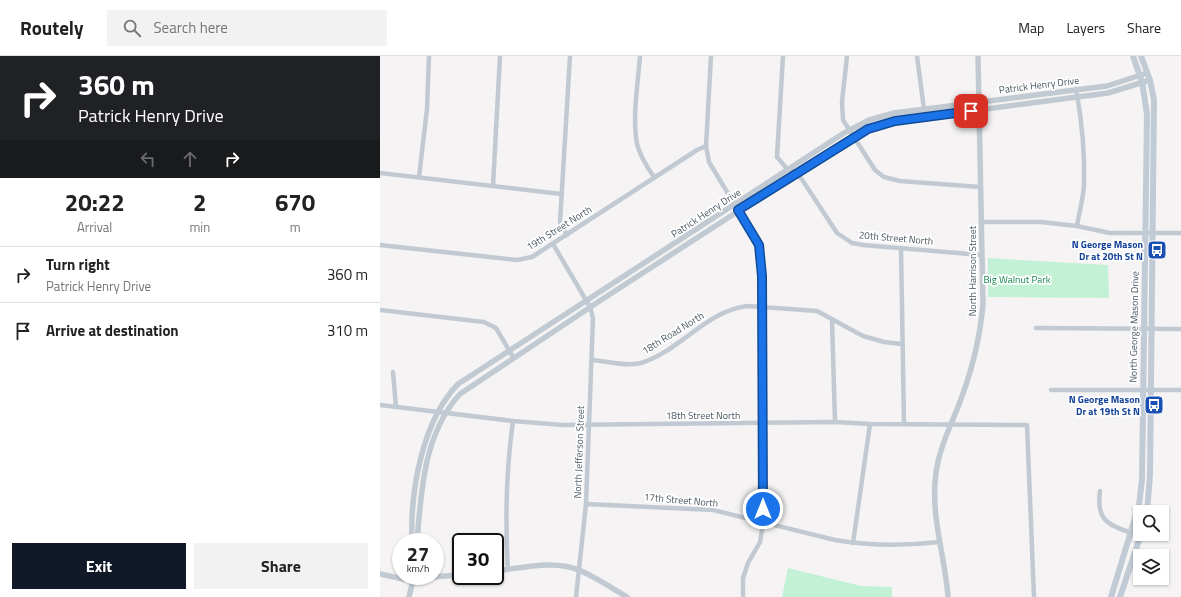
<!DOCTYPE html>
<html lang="en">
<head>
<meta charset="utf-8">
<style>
	body { margin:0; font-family:"Titillium Web",sans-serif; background:#f2f2f2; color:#222; height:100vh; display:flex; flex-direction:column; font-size:15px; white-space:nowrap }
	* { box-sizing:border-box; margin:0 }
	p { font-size:13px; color:#767676 }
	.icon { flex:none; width:22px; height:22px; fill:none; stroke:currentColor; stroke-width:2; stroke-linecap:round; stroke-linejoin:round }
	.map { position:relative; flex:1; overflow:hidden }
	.sheet { display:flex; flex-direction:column; background:#fff; width:380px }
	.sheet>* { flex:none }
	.guide { background:#202124; color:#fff; overflow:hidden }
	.buttons { position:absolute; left:753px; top:449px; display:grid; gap:8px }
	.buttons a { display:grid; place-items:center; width:36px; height:36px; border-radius:0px; background:#fff; box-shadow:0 1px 3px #0004; font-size:20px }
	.speed { position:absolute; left:12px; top:477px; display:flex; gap:8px; font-size:20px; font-weight:700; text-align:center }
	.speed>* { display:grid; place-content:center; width:52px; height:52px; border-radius:50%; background:#fff; box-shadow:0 1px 3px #0004; line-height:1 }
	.speed small { font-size:10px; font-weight:400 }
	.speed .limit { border:2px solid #111; border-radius:6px; background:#fff; color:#111 }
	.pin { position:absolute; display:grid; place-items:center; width:34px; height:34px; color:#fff; margin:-17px; border-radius:8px; box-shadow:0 2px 6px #0006 }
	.me { position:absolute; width:44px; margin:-22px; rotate:0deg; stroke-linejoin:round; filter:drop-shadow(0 0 3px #0008) }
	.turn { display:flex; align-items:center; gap:14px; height:84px; padding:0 12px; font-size:18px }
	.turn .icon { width:52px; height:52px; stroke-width:2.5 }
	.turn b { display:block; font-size:28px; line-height:34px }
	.lanes { display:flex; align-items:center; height:38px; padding:0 12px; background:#0003; justify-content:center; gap:20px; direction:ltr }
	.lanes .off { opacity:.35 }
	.eta { display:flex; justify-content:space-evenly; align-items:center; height:68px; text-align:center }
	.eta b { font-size:24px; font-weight:700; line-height:28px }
	.button { display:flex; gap:8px; margin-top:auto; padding:8px 12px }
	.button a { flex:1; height:46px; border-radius:0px; background:#111827; color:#fff; font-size:16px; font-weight:700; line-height:46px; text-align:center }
	.button a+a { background:#f2f2f2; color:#222 }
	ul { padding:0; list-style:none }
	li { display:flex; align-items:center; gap:12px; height:56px; padding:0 12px; border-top:1px solid #e0e0e0 }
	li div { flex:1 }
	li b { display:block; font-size:15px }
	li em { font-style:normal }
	header { display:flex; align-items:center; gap:24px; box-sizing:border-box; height:56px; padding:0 20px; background:#fff; border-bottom:1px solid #e0e0e0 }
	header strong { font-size:19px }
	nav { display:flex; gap:22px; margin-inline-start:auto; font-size:14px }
	.search { width:280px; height:36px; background:#f2f2f2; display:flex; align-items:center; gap:10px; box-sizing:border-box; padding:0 14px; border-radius:0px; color:#767676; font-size:15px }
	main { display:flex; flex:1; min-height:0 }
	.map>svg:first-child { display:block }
</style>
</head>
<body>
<header>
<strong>Routely</strong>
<div class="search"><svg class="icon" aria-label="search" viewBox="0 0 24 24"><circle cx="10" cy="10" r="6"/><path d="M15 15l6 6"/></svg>Search here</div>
<nav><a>Map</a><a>Layers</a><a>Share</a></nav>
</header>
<main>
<section class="sheet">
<div class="guide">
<div class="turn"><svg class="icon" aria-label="right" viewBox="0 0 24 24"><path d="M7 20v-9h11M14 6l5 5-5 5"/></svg><div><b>360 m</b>Patrick Henry Drive</div></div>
<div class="lanes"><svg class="icon off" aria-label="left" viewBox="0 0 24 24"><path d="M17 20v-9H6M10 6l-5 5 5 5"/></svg><svg class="icon off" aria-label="ahead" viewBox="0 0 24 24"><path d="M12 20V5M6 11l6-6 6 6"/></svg><svg class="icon" aria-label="right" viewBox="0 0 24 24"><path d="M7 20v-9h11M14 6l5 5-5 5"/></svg></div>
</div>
<div class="eta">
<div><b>20:22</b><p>Arrival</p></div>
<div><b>2</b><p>min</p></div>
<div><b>670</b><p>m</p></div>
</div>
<ul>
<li><svg class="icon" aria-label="right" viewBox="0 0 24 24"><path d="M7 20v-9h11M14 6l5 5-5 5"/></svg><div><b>Turn right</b><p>Patrick Henry Drive</p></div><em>360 m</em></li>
<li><svg class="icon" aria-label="arrive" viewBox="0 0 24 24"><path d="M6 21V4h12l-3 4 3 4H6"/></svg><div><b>Arrive at destination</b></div><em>310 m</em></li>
</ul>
<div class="button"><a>Exit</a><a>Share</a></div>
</section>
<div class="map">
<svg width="801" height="541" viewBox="0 0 801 541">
	<rect width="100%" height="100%" fill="#f5f3f3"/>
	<!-- green -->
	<g fill="#c3f1d5">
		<path d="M467 88V91L432 114H427Z"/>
		<path d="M608 202 728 209 729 242 608 241Z"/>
		<path d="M408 512 481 530 512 531V541H402Z"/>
	</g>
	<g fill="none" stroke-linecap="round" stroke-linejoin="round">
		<!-- minor -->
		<g stroke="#c1cad2" stroke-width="4.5">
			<path d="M260 0C258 28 252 60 257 88 260 100 267 111 274 121"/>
			<path d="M331 0 326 90 329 106 379 189 382 220 383 467 380 486 368 507 363 522V541"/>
			<path d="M403 0 397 101 408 114 417 117 423 125 457 177 472 187 483 189 601 199"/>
			<path d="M467 0 462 46 463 64 495 114 504 121 520 125 600 131"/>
			<path d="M537 0 545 61"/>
			<path d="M696 33C702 65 705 98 704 130 703 143 699 157 697 170"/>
			<path d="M0 117 181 138"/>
			<path d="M39 121 47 53 49 0"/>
			<path d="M113 130 120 0"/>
			<path d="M601 166H661L697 170 730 177H801"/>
			<path d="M187 179 180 166 190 0"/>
			<path d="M173 188 210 251 213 262 206 448 196 541"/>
			<path d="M0 189 137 204 152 201 317 94 326 90"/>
			<path d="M521 192 524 367"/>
			<path d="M0 254 104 266 116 272 133 301"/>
			<path d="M452 264 455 366"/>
			<path d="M656 272 801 273"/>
			<path d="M212 304C227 305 247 311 261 307 300 295 326 255 367 250L437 255 483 280 504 286 521 288"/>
			<path d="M13 316 16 351"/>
			<path d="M671 334H801"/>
			<path d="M0 349 133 365 183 369 455 366 490 368 647 369 654 541"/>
			<path d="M720 435C716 464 727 468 751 477"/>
			<path d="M206 448 333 454 455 484C490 490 524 490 559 486"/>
			<path d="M473 487 490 368"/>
			<path d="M128 514C125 464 126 415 133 365"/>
		</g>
		<!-- tertiary -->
		<g stroke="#c1cad2" stroke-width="5.5">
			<path d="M32 486C30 436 42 365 78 328L464 77 489 64 514 57 727 30 767 17"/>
			<path d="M37 486C41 435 44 377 80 338L218 246 468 84 488 73 515 65 728 37 770 24"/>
			<path d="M115 515C142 512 175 503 201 515 217 522 232 532 247 541"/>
			<path d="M0 518 23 523 81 519"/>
			<path d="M29 541 34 520"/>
			<path d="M568 541C565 499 550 460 556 417 559 394 569 373 578 351 591 318 600 283 603 248L598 0"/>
		</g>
		<!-- secondary -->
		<g stroke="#c1cbd6" stroke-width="6">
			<path d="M761 0 770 24 774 44 770 419 767 456"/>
			<path d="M731 541 759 449 762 424 767 58 762 26 753 0"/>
			<path d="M740 541 761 478"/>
		</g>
	</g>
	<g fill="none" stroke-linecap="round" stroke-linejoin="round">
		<!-- route casing -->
		<g stroke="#114b97" stroke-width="10">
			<path id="route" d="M383 453 382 220 379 189 358 154 488 73 515 65 591 55"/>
		</g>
		<!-- route -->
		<use href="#route" stroke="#1a73e8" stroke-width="7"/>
	</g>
	<!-- icons -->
	<defs>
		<g id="bus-square" transform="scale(1)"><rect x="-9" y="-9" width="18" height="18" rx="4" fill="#1a4fb4" stroke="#fff"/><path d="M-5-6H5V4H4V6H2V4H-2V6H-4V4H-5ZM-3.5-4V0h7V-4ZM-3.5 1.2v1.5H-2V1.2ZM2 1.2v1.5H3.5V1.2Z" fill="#fff"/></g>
	</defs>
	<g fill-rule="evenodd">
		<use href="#bus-square" x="777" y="194"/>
		<use href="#bus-square" x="774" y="349"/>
	</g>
	<g text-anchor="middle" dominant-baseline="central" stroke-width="3.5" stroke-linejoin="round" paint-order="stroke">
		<!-- street labels -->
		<g font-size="10" fill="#4a5661" stroke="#fff">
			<text transform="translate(659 29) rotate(-7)">Patrick Henry Drive</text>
			<text transform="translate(326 157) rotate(-33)">Patrick Henry Drive</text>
			<text transform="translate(179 172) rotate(-32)">19th Street North</text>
			<text transform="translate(516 182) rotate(5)">20th Street North</text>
			<text transform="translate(592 215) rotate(-90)">North Harrison Street</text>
			<text transform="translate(754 271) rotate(-89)">North George Mason Drive</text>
			<text transform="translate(293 277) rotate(-32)">18th Road North</text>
			<text x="323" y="359">18th Street North</text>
			<text transform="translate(199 396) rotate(-88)">North Jefferson Street</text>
			<text transform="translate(301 444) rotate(5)">17th Street North</text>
		</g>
		<!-- transit labels -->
		<g font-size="10" font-weight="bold" fill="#164399" stroke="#fff" text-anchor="end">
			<text x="763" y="188">N George Mason<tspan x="763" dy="12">Dr at 20th St N</tspan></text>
			<text x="760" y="343">N George Mason<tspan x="760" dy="12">Dr at 19th St N</tspan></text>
		</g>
		<!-- park labels -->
		<g font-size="10" fill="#17864f" stroke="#fff">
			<text x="637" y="223">Big Walnut Park</text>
		</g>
	</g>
</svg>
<div class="buttons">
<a><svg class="icon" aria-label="search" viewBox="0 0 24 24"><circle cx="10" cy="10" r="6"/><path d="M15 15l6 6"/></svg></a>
<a><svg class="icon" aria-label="layers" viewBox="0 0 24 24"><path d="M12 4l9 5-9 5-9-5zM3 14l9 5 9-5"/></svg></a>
</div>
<div class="speed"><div>27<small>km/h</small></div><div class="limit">30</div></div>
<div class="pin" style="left:591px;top:55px;background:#d93025"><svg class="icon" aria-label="arrive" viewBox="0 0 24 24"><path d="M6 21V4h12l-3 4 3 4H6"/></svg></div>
<svg class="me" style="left:383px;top:453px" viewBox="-20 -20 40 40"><circle r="17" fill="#1a73e8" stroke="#fff" stroke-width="3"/><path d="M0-11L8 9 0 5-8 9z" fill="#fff"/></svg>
</div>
</main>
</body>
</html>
